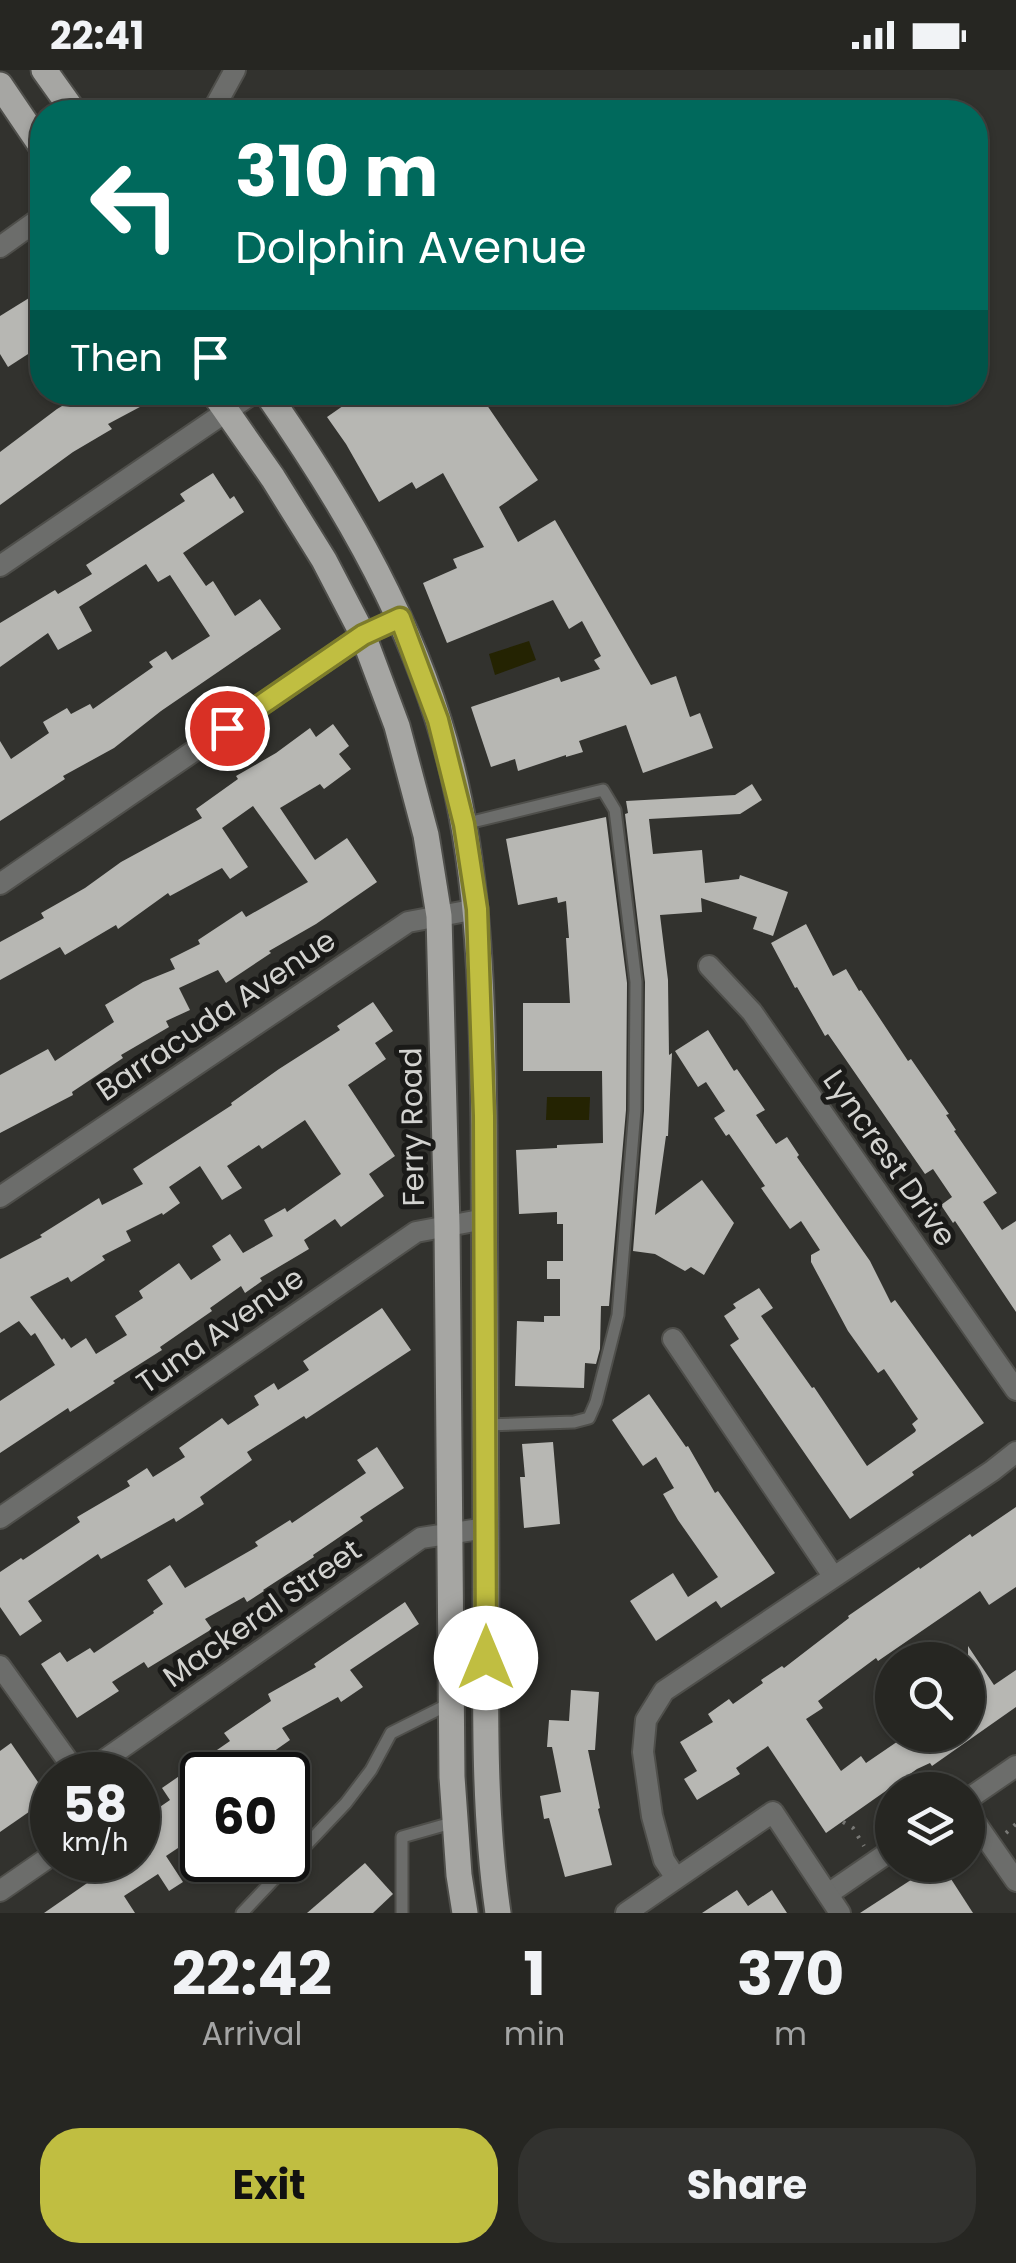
<!DOCTYPE html>
<html lang="en">
<head>
<meta charset="utf-8">
<style>
	body { margin:0; font-family:Poppins,sans-serif; background:#32322f; color:#f1f3f6; height:100vh; display:flex; flex-direction:column; font-size:38px; white-space:nowrap }
	* { box-sizing:border-box; margin:0 }
	p { font-size:32px; color:#a4a5a5 }
	.icon { flex:none; width:55px; height:55px; fill:none; stroke:currentColor; stroke-width:2; stroke-linecap:round; stroke-linejoin:round }
	.map { position:relative; height:1843px; overflow:hidden }
	.panel { display:flex; flex-direction:column; background:#262622; flex:1 }
	.panel>* { flex:none }
	.banner { position:absolute; left:30px; top:30px; width:958px; height:305px; border-radius:40px; box-shadow:0 2px 8px #0004,0 0 0 2px #424340; background:#00695c; color:#fff; overflow:hidden }
	.buttons { position:absolute; left:875px; top:1572px; display:grid; gap:20px }
	.buttons a { display:grid; place-items:center; width:110px; height:110px; border-radius:50%; background:#262622; box-shadow:0 2px 8px #0004,0 0 0 2px #424340; font-size:50px }
	.speed { position:absolute; left:30px; top:1682px; display:flex; gap:20px; font-size:50px; font-weight:700; text-align:center }
	.speed>* { display:grid; place-content:center; width:130px; height:130px; border-radius:50%; background:#262622; box-shadow:0 2px 8px #0004,0 0 0 2px #424340; line-height:1 }
	.speed small { font-size:25px; font-weight:400 }
	.speed .limit { border:5px solid #111; border-radius:15px; background:#fff; color:#111 }
	.pin { position:absolute; display:grid; place-items:center; width:85px; height:85px; color:#fff; margin:-42px; border:5px solid #fff; border-radius:50%; box-shadow:0 2px 10px #0007 }
	.me { position:absolute; width:110px; margin:-55px; rotate:0deg; stroke-linejoin:round; filter:drop-shadow(0 0 8px #0008) }
	.turn { display:flex; align-items:center; gap:35px; height:210px; padding:0 40px; font-size:45px }
	.turn .icon { width:130px; height:130px; stroke-width:2.5 }
	.turn b { display:block; font-size:70px; line-height:85px }
	.then { display:flex; align-items:center; height:95px; padding:0 40px; background:#0003; gap:20px; font-size:38px }
	.eta { display:flex; justify-content:space-evenly; align-items:center; height:170px; text-align:center }
	.eta b { font-size:60px; font-weight:700; line-height:70px }
	.button { display:flex; gap:20px; margin-top:auto; padding:20px 40px }
	.button a { flex:1; height:115px; border-radius:40px; background:#c0be41; color:#111; font-size:40px; font-weight:700; line-height:115px; text-align:center }
	.button a+a { background:#32322f; color:#f1f3f6 }
	.status { display:flex; justify-content:space-between; align-items:center; height:70px; padding:0 50px; background:#262622; direction:ltr }
	.status svg { height:28px; fill:currentColor }
	.map>svg:first-child { display:block }
</style>
</head>
<body>
<div class="status"><b>22:41</b><svg viewBox="0 0 49 12"><path d="M0 12V9h3v3zM5 12V6h3v6zM10 12V3h3v9zM15 12V0h3v12zM26 1h20v11H26zM47 4h2v5h-2z"/></svg></div>
<div class="map">
<svg width="1016" height="1843" viewBox="0 0 1016 1843">
	<rect width="100%" height="100%" fill="#32322e"/>
	<!-- water -->
	<g fill="#242302">
		<path d="M529 571 536 590 495 605 489 584Z"/>
		<path d="M547 1027H590L589 1050H546Z"/>
	</g>
	<!-- building -->
	<g fill="#b7b7b3" fill-rule="evenodd">
		<path d="M42 220V275L8 297 0 284V246Z"/>
		<path d="M86 322H168L108 354 112 359 73 382 0 435V382L57 339Z"/>
		<path d="M363 322H478L538 410 499 437 518 472 555 450 651 615 676 606 690 647 700 643 713 678 643 703 626 655 579 671 583 682 566 687V685L518 701 515 689 491 697 471 637 559 607 561 612 600 599 594 590 601 586 582 551 569 559 553 530 447 573 423 513 457 498 453 489 484 477 443 403 416 419 412 412 379 432 346 374 327 347Z"/>
		<path d="M213 403 230 429 234 426 244 442 183 483 206 516 213 511 235 546 260 529 281 559 161 641 114 678 63 706 65 709 0 751V671L11 689 49 663 43 652 67 638 71 644 90 634 93 639 153 597 149 592 166 581 172 590 210 566 170 505 158 512 146 494 79 537 92 561 58 580 48 563 0 597V553L55 520 58 524 92 504 86 495 185 431 180 424Z"/>
		<path d="M333 654 349 676 339 684 351 699 324 719 320 714 280 738 315 790 347 768 377 812 316 854 269 881 271 883 226 913 218 900 179 918 190 940 166 951 169 957 121 985 123 988 72 1022 73 1025 0 1063V1005L48 979 55 991 114 952 105 935 143 912 175 899 170 889 200 874 198 870 242 841 246 847 308 812 253 736 222 758 248 797 230 809 222 798 170 826 168 823 118 859 116 855 65 885 60 877 0 910V872L44 848 41 843 85 818 121 792 202 748 196 739 238 709 236 706 276 683 310 658 316 667Z"/>
		<path d="M752 714 762 730 740 744 649 749 653 784 702 780 705 813 739 809 740 805 788 822 773 866 753 859 757 847 701 828 702 842 660 845 668 910 669 985 672 983 668 1066H666L655 1145 702 1110 734 1153 704 1205 691 1197 685 1201 655 1184 633 1181 644 1041 645 912 625 744 628 743 626 731 735 725Z"/>
		<path d="M606 747 627 913 626 1040 609 1236H601L600 1279 596 1294 585 1293 584 1318 515 1316 517 1251 544 1252V1246H560V1209H547V1191H563V1154H557V1142L519 1144 516 1080 557 1078V1075L603 1073 602 1001H523V933H570L566 868H569L566 831 558 833 557 827 518 835 506 769Z"/>
		<path d="M806 854 833 906 846 899 859 921 861 920 908 991 911 989 949 1044 946 1045 956 1060 954 1061 997 1123 983 1132 1002 1160 1016 1151V1242L955 1151 953 1153 941 1135 952 1127 933 1099 925 1104 828 964 825 966 797 917 795 918 771 873Z"/>
		<path d="M373 932 393 961 375 973 386 989 348 1015 395 1086 369 1104 384 1126 341 1157 335 1149 304 1170 309 1179 260 1208 262 1211 245 1223 241 1216 210 1238 212 1241 160 1277 162 1280 113 1311 115 1313 70 1342 68 1338 0 1383V1331L55 1295 35 1263 31 1266 19 1251 0 1263V1189L42 1167 40 1165 99 1128 102 1135 143 1114 133 1099 232 1035 231 1033 279 999 340 960 337 956ZM305 1050 341 1104 287 1142 285 1138 264 1150 273 1166 243 1183 230 1164 212 1176 221 1190 191 1210 179 1193 139 1221 143 1228 115 1246 127 1265 96 1284 86 1268 71 1278 64 1268 62 1270 30 1227 68 1207 71 1212 105 1190 102 1186 131 1171 126 1161 162 1143 163 1145 180 1133 169 1117 200 1096 222 1130 242 1118 227 1096 259 1075 262 1079Z"/>
		<path d="M708 960 734 1001 737 999 765 1040 756 1045 776 1074 787 1067 799 1085 797 1087 870 1191 891 1233 895 1230 984 1353 912 1402 914 1405 850 1449 730 1275 739 1269 724 1246 736 1238 733 1234 759 1218 773 1238 761 1246 812 1318 814 1317 867 1396 915 1362 916 1360 912 1354 918 1349 884 1299 878 1303 848 1261 811 1192V1185L820 1180 801 1151 790 1159 761 1118 765 1116 729 1064 726 1066 714 1048 725 1041 706 1012 698 1017 675 981Z"/>
		<path d="M382 1238 411 1280 306 1349 304 1346 247 1382 252 1390 200 1427 204 1434 176 1452 174 1448 101 1489 98 1484 28 1531 42 1551 20 1566 0 1537V1502L21 1488 23 1490 80 1452 77 1447 130 1416 127 1411 147 1398 153 1407 185 1387 179 1378 222 1348 228 1355 259 1335 254 1326 274 1313 278 1320 309 1300 303 1291Z"/>
		<path d="M649 1324 686 1377 688 1376 715 1423 718 1421 775 1503 721 1538 716 1531 656 1571 630 1531 673 1503 688 1527 718 1507 678 1450 663 1424 674 1418 656 1387 643 1396 612 1350Z"/>
		<path d="M553 1372 560 1454 524 1458 520 1407H525L522 1374Z"/>
		<path d="M377 1377 404 1418 360 1447 363 1451 313 1485 314 1487 263 1520 264 1521 247 1532 244 1527 205 1549 212 1559 148 1598 144 1592 112 1612 119 1621 77 1648 41 1594 60 1582 67 1592 90 1578 94 1583 154 1543 153 1541 163 1534 147 1510 170 1495 185 1518 258 1476 255 1472 290 1450 292 1453 366 1403 357 1390Z"/>
		<path d="M1016 1437V1517L989 1535 980 1521 878 1591 876 1588 818 1631 823 1638 806 1649 841 1701 861 1686 866 1693 907 1665H968V1576L994 1615 1016 1600V1637L932 1696 930 1693 917 1699 826 1763 768 1676 736 1698 740 1704 697 1730 684 1709 697 1701 680 1672 713 1652 708 1644 729 1629 733 1634 763 1613 761 1610 782 1596 784 1598 849 1548 848 1546 919 1497 920 1499 970 1464 972 1467Z"/>
		<path d="M405 1532 419 1554 350 1600 363 1617 341 1632 338 1627 282 1658 290 1670 240 1705H202V1762L166 1786 183 1812 169 1821 158 1804 124 1826 135 1843H44L106 1800 108 1802 126 1790H138V1770L160 1756 151 1743 170 1730 162 1718 230 1671 224 1663 271 1631 268 1624 316 1597 314 1594Z"/>
		<path d="M571 1620 599 1622 595 1680H588L600 1738 598 1739 612 1795 565 1807 549 1748 544 1749 540 1726 561 1722 552 1677H547L549 1650 569 1651Z"/>
		<path d="M11 1673 49 1728 0 1762V1681Z"/>
		<path d="M365 1793 393 1824 373 1843H307Z"/>
		<path d="M934 1795H942L973 1843H860Z"/>
		<path d="M737 1820 748 1836 772 1820 787 1843H702Z"/>
	</g>
	<g fill="none" stroke-linecap="round" stroke-linejoin="round">
		<!-- service casing -->
		<g stroke="#4f4f4b" stroke-width="15">
			<g id="service">
				<path d="M464 754 603 720 615 740 636 912 635 1040 618 1245 596 1332 589 1348 574 1352 485 1355"/>
				<path d="M242 1843 346 1733 371 1700 391 1663 451 1633"/>
				<path d="M402 1843V1767L455 1752"/>
			</g>
		</g>
		<!-- minor casing -->
		<g stroke="#4f4f4b" stroke-width="24">
			<g id="minor">
				<path d="M0 177 42 147"/>
				<path d="M0 496 255 322"/>
				<path d="M0 814 363 565 400 548"/>
				<path d="M709 896 752 942 1016 1320"/>
				<path d="M0 1127 408 852 477 839"/>
				<path d="M673 1269 833 1506"/>
				<path d="M0 1448 416 1162 485 1149"/>
				<path d="M0 1596 78 1705"/>
				<path d="M83 1705 421 1468 486 1458"/>
				<path d="M968 1729 1016 1696"/>
				<path d="M968 1742 1016 1811"/>
				<path d="M676 1808 664 1790 652 1746 643 1682 646 1650 664 1621 992 1401 1016 1382"/>
				<path d="M0 1821 52 1785"/>
				<path d="M828 1824 892 1780"/>
				<path d="M626 1843 773 1742 840 1843"/>
			</g>
		</g>
		<!-- tertiary casing -->
		<g stroke="#4f4f4b" stroke-width="24">
			<path id="tertiary" d="M212 42 235 0"/>
		</g>
		<!-- primary casing -->
		<g stroke="#4f4f4b" stroke-width="29">
			<g id="primary">
				<path d="M44 0 74 42"/>
				<path d="M0 15 42 77"/>
				<path d="M213 322 273 408 324 490 363 565 397 656 426 765 439 846 447 1156 452 1707 459 1805 465 1843"/>
				<path d="M266 322C337 424 401 531 438 649 480 780 482 919 484 1055 485 1205 486 1355 486 1504 486 1617 482 1732 498 1843"/>
			</g>
		</g>
		<!-- path -->
		<g stroke="#797976" stroke-width="4" stroke-dasharray="2.5 8" stroke-linecap="butt">
			<path d="M843 1752 853 1758 864 1776"/>
			<path d="M1006 1763 1016 1754"/>
			<path d="M949 1801 957 1795"/>
		</g>
		<!-- service -->
		<use href="#service" stroke="#6c6d6b" stroke-width="11"/>
		<!-- minor -->
		<use href="#minor" stroke="#6c6d6b" stroke-width="20"/>
		<!-- tertiary -->
		<use href="#tertiary" stroke="#6c6d6b" stroke-width="20"/>
		<!-- primary -->
		<use href="#primary" stroke="#a6a6a3" stroke-width="25"/>
	</g>
	<g fill="none" stroke-linecap="round" stroke-linejoin="round">
		<!-- route casing -->
		<g stroke="#7d7c2a" stroke-width="25">
			<path id="route" d="M227 658 363 565 400 548 438 650 464 754 477 839 484 1046 486 1588"/>
		</g>
		<!-- route -->
		<use href="#route" stroke="#c0be41" stroke-width="18"/>
	</g>
	<g text-anchor="middle" dominant-baseline="central" stroke-width="10" stroke-linejoin="round" paint-order="stroke">
		<!-- street labels -->
		<g font-size="30" fill="#d3d3d0" stroke="#1a1a18">
			<text transform="translate(216 945) rotate(-34)">Barracuda Avenue</text>
			<text transform="translate(412 1057) rotate(-91)">Ferry Road</text>
			<text transform="translate(890 1088) rotate(55)">Lyncrest Drive</text>
			<text transform="translate(220 1260) rotate(-35)">Tuna Avenue</text>
			<text transform="translate(262 1543) rotate(-35)">Mackeral Street</text>
		</g>
	</g>
</svg>
<div class="buttons">
<a><svg class="icon" aria-label="search" viewBox="0 0 24 24"><circle cx="10" cy="10" r="6"/><path d="M15 15l6 6"/></svg></a>
<a><svg class="icon" aria-label="layers" viewBox="0 0 24 24"><path d="M12 4l9 5-9 5-9-5zM3 14l9 5 9-5"/></svg></a>
</div>
<div class="speed"><div>58<small>km/h</small></div><div class="limit">60</div></div>
<div class="pin" style="left:227px;top:658px;background:#d93025"><svg class="icon" aria-label="arrive" viewBox="0 0 24 24"><path d="M6 21V4h12l-3 4 3 4H6"/></svg></div>
<svg class="me" style="left:486px;top:1588px" viewBox="-20 -20 40 40"><circle r="19" fill="#fff"/><path d="M0-13L10 11 0 6-10 11z" fill="#c0be41"/></svg>
<div class="banner">
<div class="turn"><svg class="icon" aria-label="left" viewBox="0 0 24 24"><path d="M17 20v-9H6M10 6l-5 5 5 5"/></svg><div><b>310 m</b>Dolphin Avenue</div></div>
<div class="then">Then<svg class="icon" aria-label="arrive" viewBox="0 0 24 24"><path d="M6 21V4h12l-3 4 3 4H6"/></svg></div>
</div>
</div>
<section class="panel">
<div class="eta">
<div><b>22:42</b><p>Arrival</p></div>
<div><b>1</b><p>min</p></div>
<div><b>370</b><p>m</p></div>
</div>
<div class="button"><a>Exit</a><a>Share</a></div>
</section>
</body>
</html>
